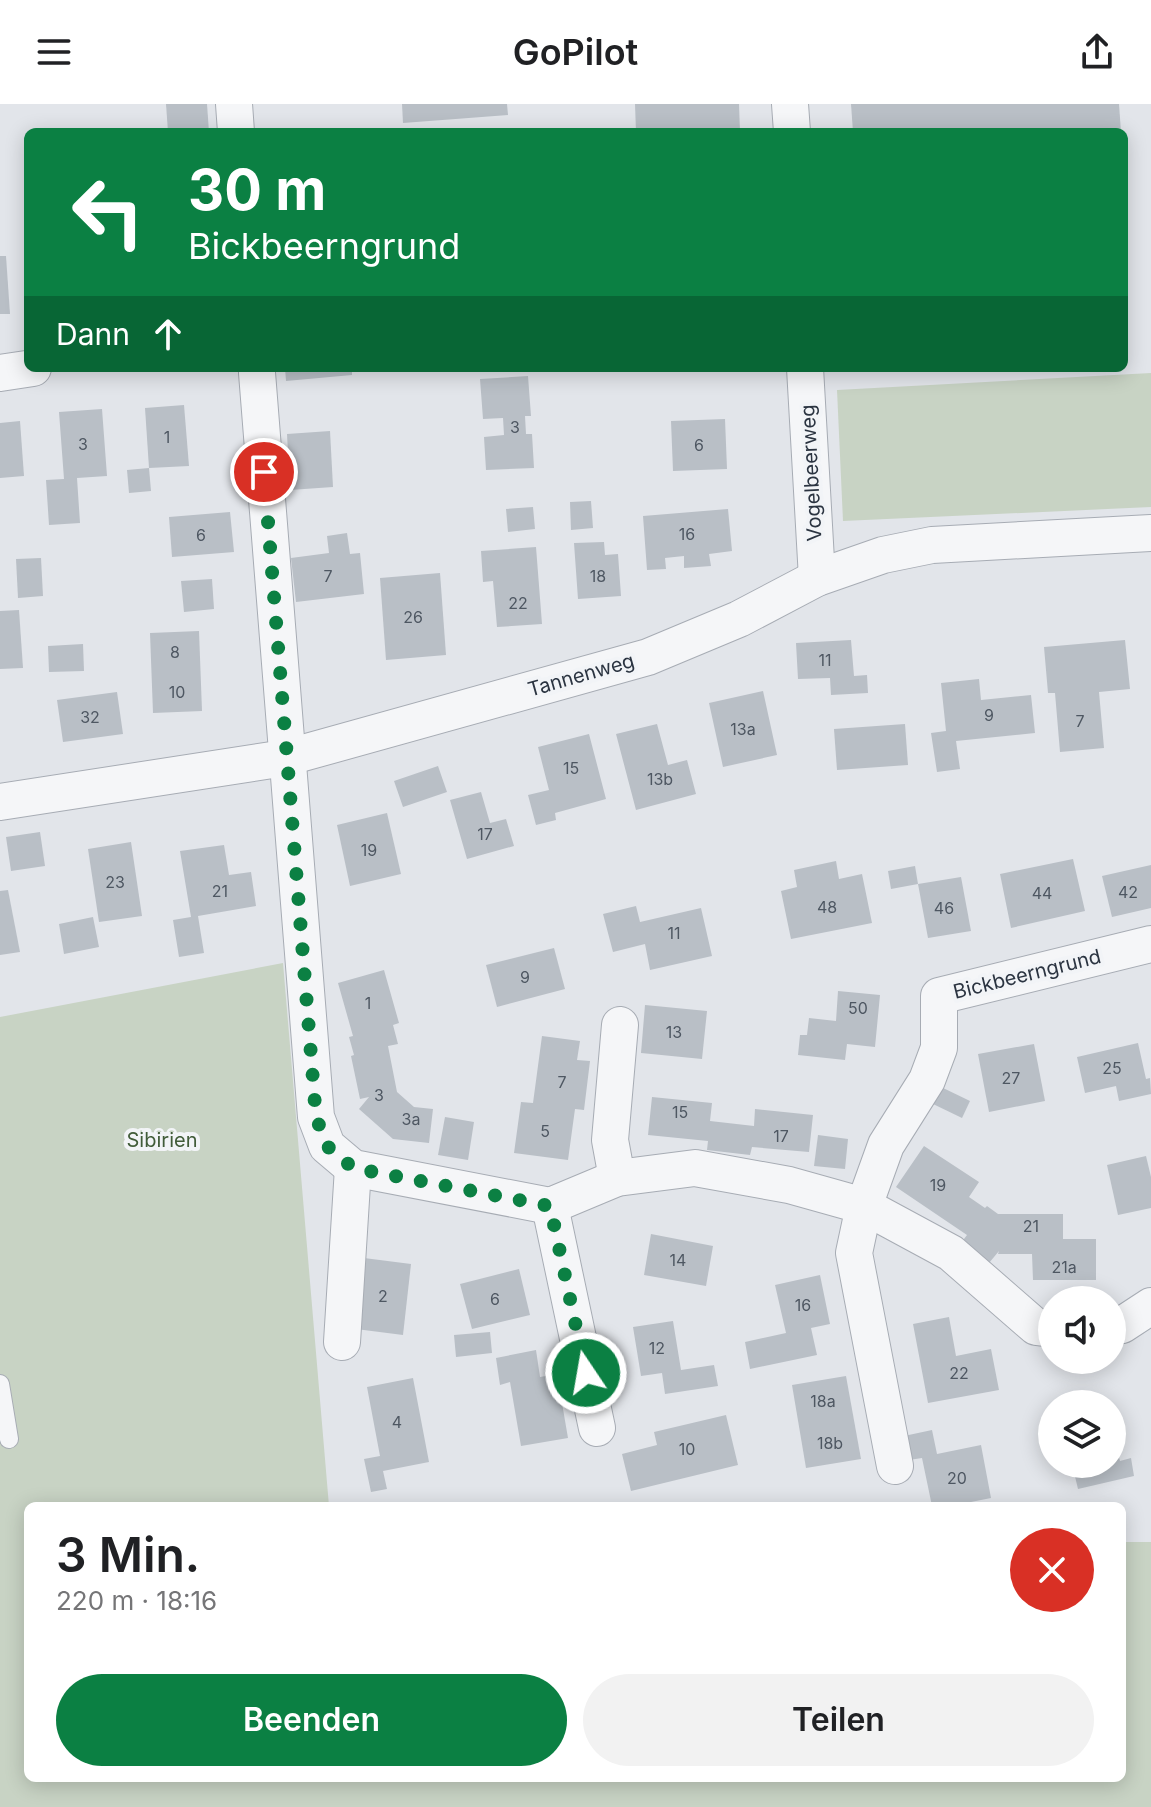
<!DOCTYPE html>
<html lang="de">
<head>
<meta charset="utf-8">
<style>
	body { margin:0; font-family:Inter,sans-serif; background:#f2f2f2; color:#202124; height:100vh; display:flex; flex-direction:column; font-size:30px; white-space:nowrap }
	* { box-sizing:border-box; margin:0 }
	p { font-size:26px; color:#757577 }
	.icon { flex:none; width:44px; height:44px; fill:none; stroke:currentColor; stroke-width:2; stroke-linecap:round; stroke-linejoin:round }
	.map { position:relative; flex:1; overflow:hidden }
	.panel { position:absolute; left:24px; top:1398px; width:1102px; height:280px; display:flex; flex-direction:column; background:#fff; border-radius:12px; box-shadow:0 4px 20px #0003 }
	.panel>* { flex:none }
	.hud { position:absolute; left:24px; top:24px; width:1104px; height:244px; border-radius:12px; box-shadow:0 4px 20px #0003; background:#0b8043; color:#fff; overflow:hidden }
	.fabs { position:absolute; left:1038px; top:1182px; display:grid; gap:16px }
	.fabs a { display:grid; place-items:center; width:88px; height:88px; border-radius:50%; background:#fff; box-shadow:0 4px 20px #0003; font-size:40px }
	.pin { position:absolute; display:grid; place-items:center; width:68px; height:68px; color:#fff; margin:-34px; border:4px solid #fff; border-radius:50%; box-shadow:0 2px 8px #0007 }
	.me { position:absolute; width:88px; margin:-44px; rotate:348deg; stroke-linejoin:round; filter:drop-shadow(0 0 6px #0008) }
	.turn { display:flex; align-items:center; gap:28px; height:168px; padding:0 32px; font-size:36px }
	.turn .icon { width:104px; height:104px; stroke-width:2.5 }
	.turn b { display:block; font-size:56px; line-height:68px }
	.then { display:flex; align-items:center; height:76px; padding:0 32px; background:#0003; gap:16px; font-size:30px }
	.round { display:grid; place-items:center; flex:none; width:84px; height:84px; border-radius:42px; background:#f2f2f2 }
	.overview { display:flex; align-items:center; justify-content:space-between; height:136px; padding:0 32px }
	h1 { font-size:48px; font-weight:600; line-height:60px }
	.primary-button { display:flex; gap:16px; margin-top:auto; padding:16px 32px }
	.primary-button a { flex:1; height:92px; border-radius:48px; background:#0b8043; color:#fff; font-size:32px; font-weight:600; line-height:92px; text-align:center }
	.primary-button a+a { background:#f2f2f2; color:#202124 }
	header { display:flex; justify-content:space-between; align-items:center; height:104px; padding:0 32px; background:#fff; font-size:36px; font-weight:600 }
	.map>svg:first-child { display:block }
</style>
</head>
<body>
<header><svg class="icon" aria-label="menu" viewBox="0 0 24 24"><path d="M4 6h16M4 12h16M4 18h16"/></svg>GoPilot<svg class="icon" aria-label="share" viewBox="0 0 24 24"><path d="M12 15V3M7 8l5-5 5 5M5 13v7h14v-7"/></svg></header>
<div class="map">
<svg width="1151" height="1703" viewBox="0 0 1151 1703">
	<rect width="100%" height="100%" fill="#e2e5ea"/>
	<!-- green -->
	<g fill="#c8d3c4">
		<path d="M1151 269V403L843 417 837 286Z"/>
		<path d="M283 859 329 1402H28V1674H1122V1438H1151V1703H0V913Z"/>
	</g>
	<!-- building -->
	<g fill="#b9bfc6">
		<path d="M166 0H207L209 28H168Z"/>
		<path d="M402 0H507L508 11 403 19Z"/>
		<path d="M635 0H739L740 28H636Z"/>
		<path d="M851 0H1119L1121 28H853Z"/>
		<path d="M0 152H6L10 210H0Z"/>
		<path d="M285 264H352V271L286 277Z"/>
		<path d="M528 272 531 312H525L526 330H532L534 364 486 366 484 333 504 331 503 314 483 315 480 275Z"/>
		<path d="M184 301 189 362 149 364 145 304Z"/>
		<path d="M102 305 107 372 77 374 80 419 49 421 46 376 64 375 59 308Z"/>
		<path d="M725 315 727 365 673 367 671 317Z"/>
		<path d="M20 317 24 372 0 374V319Z"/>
		<path d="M330 327 333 383 290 386 287 330Z"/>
		<path d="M149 364 151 387 129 389 127 366Z"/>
		<path d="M591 397 593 424 571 426 570 398Z"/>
		<path d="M533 403 535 425 508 428 506 405Z"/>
		<path d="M728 405 732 447 709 450 711 462 684 464V452L665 454 666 465 647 466 643 412Z"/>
		<path d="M230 408 234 448 172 453 169 413Z"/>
		<path d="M347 429 350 450 360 449 364 490 296 498 291 454 329 449 327 432Z"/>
		<path d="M604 438 605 451 618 450 621 492 578 495 574 439Z"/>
		<path d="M536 443 542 520 497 523 493 477 483 478 481 447Z"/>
		<path d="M41 454 43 492 18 494 16 455Z"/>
		<path d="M440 469 446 551 386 556 380 474Z"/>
		<path d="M212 475 214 505 184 508 181 477Z"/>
		<path d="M19 506 23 564 0 565V507Z"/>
		<path d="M199 527 202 607 153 609 150 529Z"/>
		<path d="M851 536 854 572 867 571 868 589 831 591 830 574 798 575 796 539Z"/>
		<path d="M1125 536 1130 585 1099 588 1104 644 1060 648 1055 589H1048L1044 543Z"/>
		<path d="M83 540 84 567 49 568 48 542Z"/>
		<path d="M979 575 981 596 1031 591 1035 629 956 637 960 665 937 668 931 629 946 627 941 579Z"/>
		<path d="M763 587 777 651 723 663 709 599Z"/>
		<path d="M117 588 123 630 63 638 57 596Z"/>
		<path d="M657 620 668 661 687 656 696 690 636 706 616 630Z"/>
		<path d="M905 620 908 661 837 666 834 625Z"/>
		<path d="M589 630 606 695 555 709 556 716 536 721 528 691 549 686 538 643Z"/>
		<path d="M438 662 447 688 403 703 394 677Z"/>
		<path d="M481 688 490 719 506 715 514 742 467 755 450 696Z"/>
		<path d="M387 709 401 770 350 782 337 721Z"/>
		<path d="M40 728 45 762 11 767 6 733Z"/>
		<path d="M131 738 142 812 99 818 88 745Z"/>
		<path d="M224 741 229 771 251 768 256 802 198 812 204 849 179 853 173 816 191 813 180 747Z"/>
		<path d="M1073 755 1085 807 1011 824 1000 770Z"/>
		<path d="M836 757 839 775 862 770 872 819 791 835 781 787 797 783 794 766Z"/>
		<path d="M1151 761V804L1112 813 1102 772Z"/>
		<path d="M915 762 918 780 891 785 888 767Z"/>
		<path d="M961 773 971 827 928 834 918 780Z"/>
		<path d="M8 786 20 848 0 851V787Z"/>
		<path d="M636 802 640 818 701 804 712 852 650 866 645 840 613 848 603 810Z"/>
		<path d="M93 813 99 843 64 850 59 820Z"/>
		<path d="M554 844 565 885 497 903 486 861Z"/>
		<path d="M384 866 399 919 393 921 398 940 388 942 397 988 414 1003 433 1005 429 1039 393 1035 359 1005 369 993 360 995 351 952 354 951 349 933 353 932 338 879Z"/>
		<path d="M838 887 880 891 875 943 847 940 845 956 798 951 800 931H807L809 914 836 917Z"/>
		<path d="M645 901 707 907 702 955 641 949Z"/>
		<path d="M542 932 580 937 577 956 590 957 584 1006 575 1005 568 1056 514 1049 521 998 533 999Z"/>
		<path d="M1138 939 1146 975 1150 974 1151 990 1119 997 1116 982 1085 989 1077 953Z"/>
		<path d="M1034 940 1045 997 989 1008 978 950Z"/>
		<path d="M939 982 970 997 962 1014 931 999Z"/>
		<path d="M652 993 712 999 710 1017 754 1022 755 1005 813 1011 809 1048 752 1043 750 1051 707 1046 708 1037 648 1031Z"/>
		<path d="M445 1013 474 1018 468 1056 438 1051Z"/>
		<path d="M818 1031 848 1035 845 1065 814 1062Z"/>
		<path d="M924 1042 979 1078 969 1093 985 1104 987 1102 998 1110H1063V1135H1096V1176H1033L1032 1150H998L999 1147 989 1159 961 1139 967 1131 896 1083Z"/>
		<path d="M1146 1052 1151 1073V1104L1118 1111 1107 1061Z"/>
		<path d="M651 1130 713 1142 706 1182 644 1171Z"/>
		<path d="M364 1154 411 1160 403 1231 356 1225Z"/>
		<path d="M519 1165 530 1211 472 1225 460 1180Z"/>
		<path d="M820 1171 830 1220 811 1224 817 1251 750 1265 745 1238 786 1229 775 1181Z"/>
		<path d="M949 1213 956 1252 991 1245 999 1286 928 1299 913 1220Z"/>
		<path d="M673 1217 681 1266 714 1261 718 1282 665 1290 662 1269 641 1272 633 1223Z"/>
		<path d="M490 1228 492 1249 456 1253 454 1231Z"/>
		<path d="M536 1246 540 1273 557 1270 568 1334 521 1342 510 1278 500 1281 496 1254Z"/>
		<path d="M846 1272 861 1355 806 1364 792 1281Z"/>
		<path d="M413 1274 429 1358 383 1367 387 1385 371 1388 364 1355 380 1352 367 1283Z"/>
		<path d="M726 1311 738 1361 631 1387 622 1350 657 1341 654 1328Z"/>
		<path d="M1112 1325 1120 1357 1131 1354 1134 1372 1078 1385 1072 1360H1112Z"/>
		<path d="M932 1326 937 1350 981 1341 991 1394 951 1402H932L922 1354 909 1356 904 1332Z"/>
	</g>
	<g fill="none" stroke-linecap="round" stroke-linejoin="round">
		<!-- lane casing -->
		<g stroke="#a7acb4" stroke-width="20">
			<path id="lane" d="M0 1280 9 1335"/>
		</g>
		<!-- street casing -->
		<g stroke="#a7acb4" stroke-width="38">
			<g id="street">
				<path d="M234 0 236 28"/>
				<path d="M790 0 792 28"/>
				<path d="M805 264 817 474"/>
				<path d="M0 269 33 264"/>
				<path d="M257 269 316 1013 327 1042 353 1064 550 1102 617 1074 695 1064 789 1081 864 1102 951 1149 1036 1223 1052 1225"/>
				<path d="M0 698 285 654 648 553 739 515 817 474 883 451 932 441 1151 429"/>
				<path d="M617 1074 610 1036 620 921"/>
				<path d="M550 1102 597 1324"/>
				<path d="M1112 1223 1122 1221 1151 1202"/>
				<path d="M342 1238 353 1064"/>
				<path d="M895 1362 854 1149 864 1102 886 1041 927 976 939 944V892L1151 840"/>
			</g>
		</g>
		<!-- lane -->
		<use href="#lane" stroke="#f5f6f8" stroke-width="18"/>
		<!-- street -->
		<use href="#street" stroke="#f5f6f8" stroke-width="36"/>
	</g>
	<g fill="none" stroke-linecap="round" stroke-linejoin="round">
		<!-- route -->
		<path stroke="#0b8043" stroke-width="14" stroke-dasharray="0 25.2" d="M264 368 316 1013 327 1042 353 1064 550 1102 586 1269"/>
	</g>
	<g text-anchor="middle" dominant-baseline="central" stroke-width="8" stroke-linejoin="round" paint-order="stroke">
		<!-- number labels -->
		<g font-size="16" fill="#4e5762">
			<text x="515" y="323">3</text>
			<text x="167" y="333">1</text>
			<text x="83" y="340">3</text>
			<text x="699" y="341">6</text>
			<text x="687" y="430">16</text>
			<text x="201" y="431">6</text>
			<text x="328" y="472">7</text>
			<text x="598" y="472">18</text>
			<text x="518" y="499">22</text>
			<text x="413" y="513">26</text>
			<text x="175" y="548">8</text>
			<text x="825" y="556">11</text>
			<text x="177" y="588">10</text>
			<text x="989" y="611">9</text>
			<text x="90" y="613">32</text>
			<text x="1080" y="617">7</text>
			<text x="743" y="625">13a</text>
			<text x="571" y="664">15</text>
			<text x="660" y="675">13b</text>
			<text x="485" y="730">17</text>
			<text x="369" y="746">19</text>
			<text x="115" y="778">23</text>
			<text x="220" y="787">21</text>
			<text x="1128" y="788">42</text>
			<text x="1042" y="789">44</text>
			<text x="827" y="803">48</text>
			<text x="944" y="804">46</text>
			<text x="674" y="829">11</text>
			<text x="525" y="873">9</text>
			<text x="368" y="899">1</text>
			<text x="858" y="904">50</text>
			<text x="674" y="928">13</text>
			<text x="1112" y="964">25</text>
			<text x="1011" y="974">27</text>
			<text x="562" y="978">7</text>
			<text x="379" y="991">3</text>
			<text x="680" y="1008">15</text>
			<text x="411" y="1015">3a</text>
			<text x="545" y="1027">5</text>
			<text x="781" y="1032">17</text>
			<text x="938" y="1081">19</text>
			<text x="1031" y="1122">21</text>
			<text x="678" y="1156">14</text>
			<text x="1064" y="1163">21a</text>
			<text x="383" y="1192">2</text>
			<text x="495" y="1195">6</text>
			<text x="803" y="1201">16</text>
			<text x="657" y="1244">12</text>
			<text x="959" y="1269">22</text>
			<text x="823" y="1297">18a</text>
			<text x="397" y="1318">4</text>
			<text x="830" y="1339">18b</text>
			<text x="687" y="1345">10</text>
			<text x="957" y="1374">20</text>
		</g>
		<!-- street labels -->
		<g font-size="20" fill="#2b3441" stroke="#f2f4f7">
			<text transform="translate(811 369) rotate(-93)">Vogelbeerweg</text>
			<text transform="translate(581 571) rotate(-16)">Tannenweg</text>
			<text transform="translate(1027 870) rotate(-14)">Bickbeerngrund</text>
		</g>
		<!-- park labels -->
		<g font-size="20" fill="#415c39" stroke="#f2f4f7">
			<text x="162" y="1036">Sibirien</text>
		</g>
	</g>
</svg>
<div class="fabs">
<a><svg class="icon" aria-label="sound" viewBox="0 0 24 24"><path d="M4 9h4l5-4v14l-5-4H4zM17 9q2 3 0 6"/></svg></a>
<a><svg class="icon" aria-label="layers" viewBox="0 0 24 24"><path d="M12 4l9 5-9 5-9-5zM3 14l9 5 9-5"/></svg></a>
</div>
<div class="pin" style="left:264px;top:368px;background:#d93025"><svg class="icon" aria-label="arrive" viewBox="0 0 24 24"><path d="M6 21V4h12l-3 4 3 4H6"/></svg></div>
<svg class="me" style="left:586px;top:1269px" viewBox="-20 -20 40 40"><circle r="17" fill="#0b8043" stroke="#fff" stroke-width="3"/><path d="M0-11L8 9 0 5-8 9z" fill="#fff"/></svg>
<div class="hud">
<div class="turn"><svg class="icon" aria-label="left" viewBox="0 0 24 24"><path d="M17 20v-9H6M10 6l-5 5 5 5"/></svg><div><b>30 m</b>Bickbeerngrund</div></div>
<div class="then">Dann<svg class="icon" aria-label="ahead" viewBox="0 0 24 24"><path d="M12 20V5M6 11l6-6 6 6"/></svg></div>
</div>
<section class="panel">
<div class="overview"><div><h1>3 Min.</h1><p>220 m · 18:16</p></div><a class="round" style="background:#d93025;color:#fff"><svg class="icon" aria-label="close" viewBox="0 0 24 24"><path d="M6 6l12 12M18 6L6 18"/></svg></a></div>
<div class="primary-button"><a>Beenden</a><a>Teilen</a></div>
</section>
</div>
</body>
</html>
